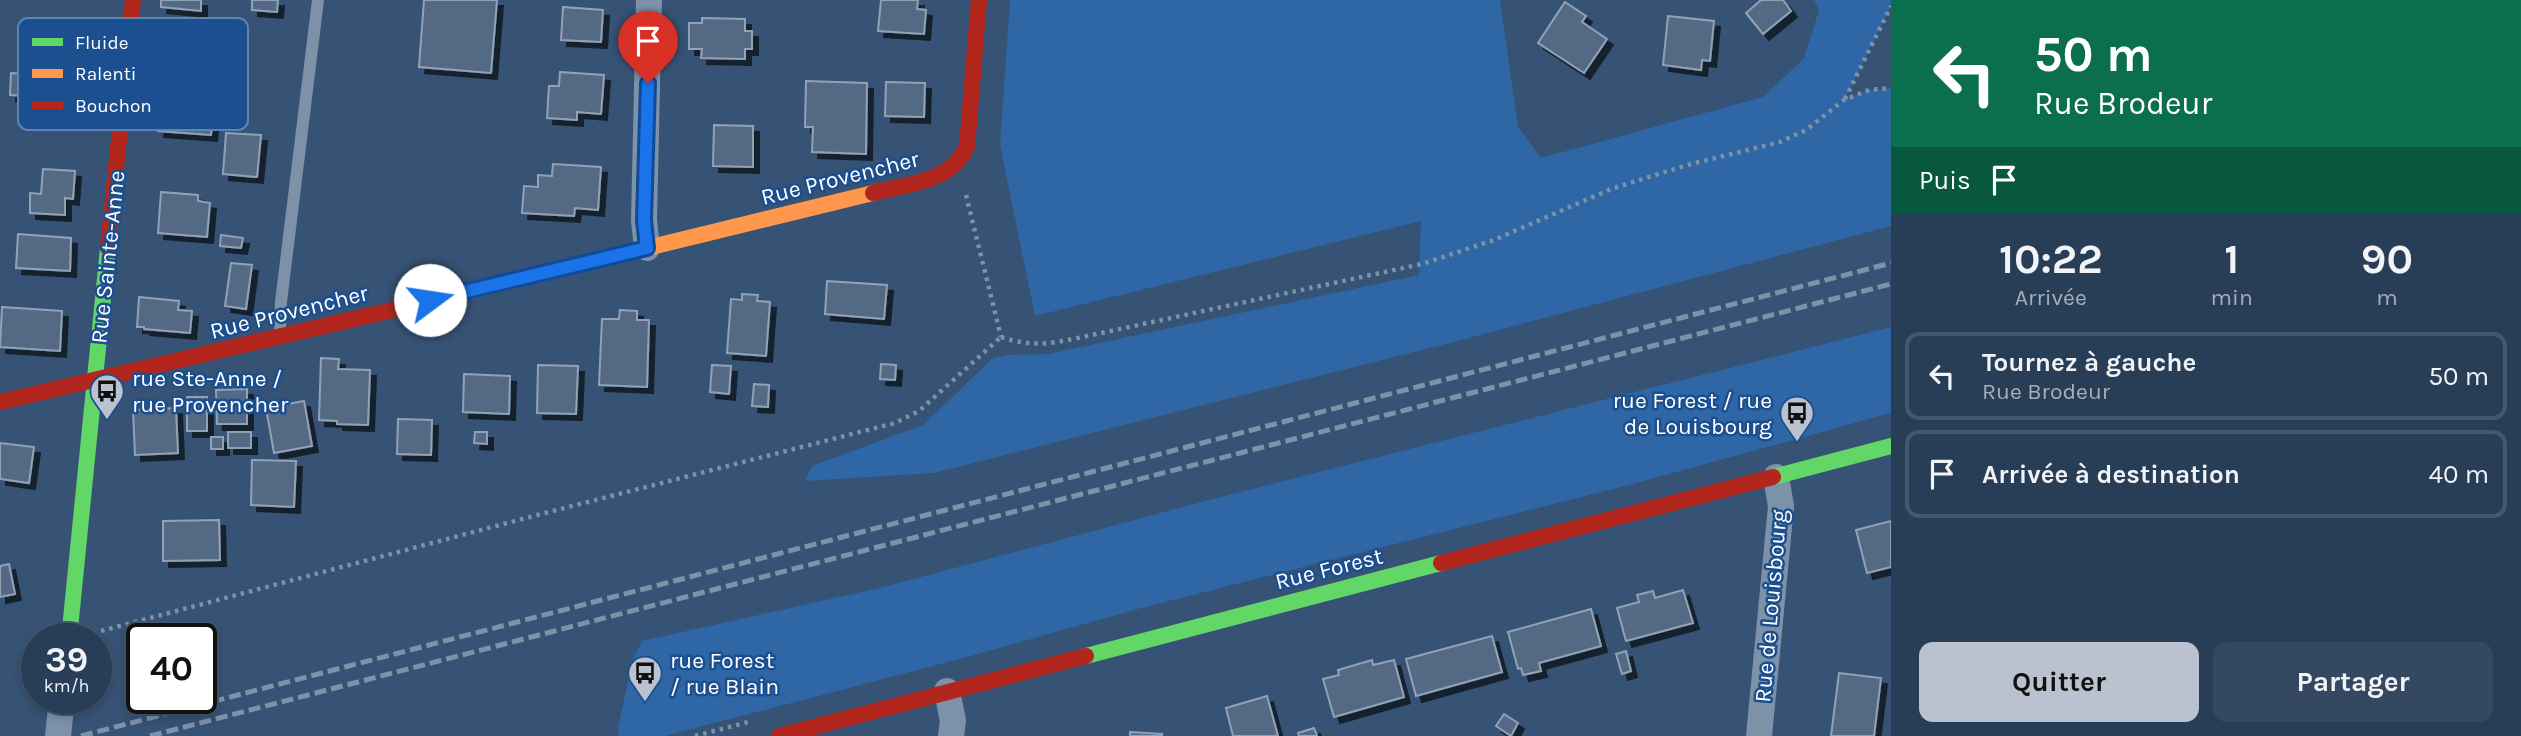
<!DOCTYPE html>
<html lang="fr">
<head>
<meta charset="utf-8">
<style>
	body { margin:0; font-family:Karla,sans-serif; background:#344961; color:#f1f3f6; height:100vh; display:flex; flex-direction:column; font-size:26px; white-space:nowrap }
	* { box-sizing:border-box; margin:0 }
	p { font-size:23px; color:#a5aeba }
	.icon { flex:none; width:38px; height:38px; fill:none; stroke:currentColor; stroke-width:2; stroke-linecap:round; stroke-linejoin:round }
	.map { position:relative; flex:1; overflow:hidden }
	.panel { display:flex; flex-direction:column; background:#283e57; width:630px }
	.panel>* { flex:none }
	.guide { background:#0b6e4f; color:#fff; overflow:hidden }
	.speed { position:absolute; left:21px; top:623px; display:flex; gap:14px; font-size:35px; font-weight:700; text-align:center }
	.speed>* { display:grid; place-content:center; width:91px; height:91px; border-radius:50%; background:#283e57; box-shadow:0 4px 10px #0003,0 0 0 2px #44576d; line-height:1 }
	.speed small { font-size:18px; font-weight:400 }
	.speed .limit { border:4px solid #111; border-radius:10px; background:#fff; color:#111 }
	.pin { position:absolute; display:grid; place-items:center; width:60px; height:60px; color:#fff; margin:-72px -30px; border-radius:50% 50% 50% 0; rotate:-45deg; box-shadow:0 0 7px #0007 }
	.pin .icon { rotate:45deg }
	.me { position:absolute; width:77px; margin:-38px; rotate:76deg; stroke-linejoin:round; filter:drop-shadow(0 0 5px #0008) }
	.turn { display:flex; align-items:center; gap:24px; height:147px; padding:0 28px; font-size:32px }
	.turn .icon { width:91px; height:91px; stroke-width:2.5 }
	.turn b { display:block; font-size:49px; line-height:60px }
	.then { display:flex; align-items:center; height:66px; padding:0 28px; background:#0003; gap:14px; font-size:26px }
	.eta { display:flex; justify-content:space-evenly; align-items:center; height:119px; text-align:center }
	.eta b { font-size:42px; font-weight:700; line-height:49px }
	.button { display:flex; gap:14px; margin-top:auto; padding:14px 28px }
	.button a { flex:1; height:80px; border-radius:14px; background:#b9c2ce; color:#111; font-size:28px; font-weight:700; line-height:80px; text-align:center }
	.button a+a { background:#344961; color:#f1f3f6 }
	ul { padding:0; list-style:none }
	li { display:flex; align-items:center; gap:21px; height:88px; margin:0 14px 10px; padding:0 14px; border:4px solid #44576d; border-radius:14px }
	li div { flex:1 }
	li b { display:block; font-size:26px }
	li em { font-style:normal }
	main { display:flex; flex:1; min-height:0 }
	.map>svg:first-child { display:block }
</style>
</head>
<body>
<main>
<div class="map">
<svg width="1891" height="736" viewBox="0 0 1891 736">
	<defs>
		<filter id="shadow"><feDropShadow dx="6" dy="6" stdDeviation="0" flood-color="#0009"/></filter>
	</defs>
	<rect width="100%" height="100%" fill="#365274"/>
	<!-- green -->
	<g fill="#2f66a5">
		<path d="M1010 0H1500L1518 127 1541 158 1763 97 1804 58 1819 10 1814 0H1891V6L1845 99 1869 90 1891 88V226L1442 345 934 473 805 481 812 466 923 425 992 359 1006 355 1048 354 1419 275 1421 221 1035 316 1000 145Z"/>
		<path d="M1891 327V413L1633 484 1141 608 971 656 665 736H619L618 728 633 659 642 641 884 587 1205 501Z"/>
	</g>
	<!-- building -->
	<g fill="#526984" stroke="#92a2b6" stroke-width="2" filter="url(#shadow)">
		<path d="M161 0H201V11L161 7Z"/>
		<path d="M252 0H278L277 12 252 10Z"/>
		<path d="M424 0H497L491 73 419 67Z"/>
		<path d="M881 0H918L917 9 926 10 924 34 878 31Z"/>
		<path d="M1761 0H1783L1791 11 1763 34 1746 13Z"/>
		<path d="M1565 2 1586 16 1582 22 1607 39 1584 73 1538 43Z"/>
		<path d="M563 7 603 10 601 42 561 40Z"/>
		<path d="M1668 16 1714 21 1710 61 1702 60 1701 70 1663 65Z"/>
		<path d="M702 18 745 19V31H752V49H745V59L701 58 702 49H689V23H702Z"/>
		<path d="M560 72 604 75 601 114 577 112V120L547 118 549 86H559Z"/>
		<path d="M11 73 47 75 45 89 80 92 78 122 40 120 42 97 10 95Z"/>
		<path d="M163 76 216 80 211 135 158 131Z"/>
		<path d="M806 81 867 83 866 154 812 152 813 127H805Z"/>
		<path d="M886 82 925 83 924 117 885 116Z"/>
		<path d="M714 125 753 126V167L713 166Z"/>
		<path d="M226 133 261 135 257 177 223 174Z"/>
		<path d="M553 164 601 167 598 210 575 208 574 216 522 213 524 186 538 187V175L552 176Z"/>
		<path d="M43 169 75 171 73 199 65 198V215L30 213V193L41 194Z"/>
		<path d="M161 192 198 195V201L210 203 207 237 158 233Z"/>
		<path d="M18 234 71 238 70 271 16 268Z"/>
		<path d="M221 235 243 238 241 248 220 246Z"/>
		<path d="M231 263 252 265 246 309 225 306Z"/>
		<path d="M827 281 887 285 884 319 825 314Z"/>
		<path d="M742 294 758 295 757 301 770 302 766 356 727 353 731 299 742 300Z"/>
		<path d="M139 297 179 301 178 310 192 311 190 333 144 329V327H137Z"/>
		<path d="M2 307 62 311 60 351 0 347Z"/>
		<path d="M620 310 637 311V320H649L647 387 599 385 602 319H619Z"/>
		<path d="M321 358 339 359 338 369 370 370 368 425 337 424V421L319 420Z"/>
		<path d="M881 364 896 365 895 380 880 379Z"/>
		<path d="M538 365 578 366 576 414 537 413Z"/>
		<path d="M712 365 731 366 729 394 710 392Z"/>
		<path d="M464 374 510 376 509 414 463 412Z"/>
		<path d="M754 384 769 385 768 407 752 406Z"/>
		<path d="M247 389V424H217L216 390Z"/>
		<rect x="187" y="397" width="20" height="34"/>
		<path d="M304 401 312 446 274 453 266 408Z"/>
		<path d="M176 408 178 453 135 455 133 410Z"/>
		<path d="M398 419 432 420 431 455 397 454Z"/>
		<rect x="228" y="432" width="23" height="16"/>
		<path d="M475 432H487V444L474 443Z"/>
		<rect x="211" y="437" width="12" height="12"/>
		<path d="M0 443 34 447 29 483 0 479Z"/>
		<path d="M252 460 296 461 294 507 251 505Z"/>
		<path d="M219 520 220 560 163 561V521Z"/>
		<path d="M1891 521V567L1867 573 1856 530Z"/>
		<path d="M9 564 15 594 0 597V566Z"/>
		<path d="M1683 590 1693 623 1626 641 1617 608 1639 602 1637 595 1653 591 1655 598Z"/>
		<path d="M1591 609 1601 646 1539 663 1541 671 1523 675 1521 668 1518 669 1508 632Z"/>
		<path d="M1492 636 1502 672 1416 696 1406 659Z"/>
		<path d="M1626 651 1631 671 1622 674 1616 654Z"/>
		<path d="M1372 660 1373 665 1394 660 1404 697 1334 717 1323 679 1339 675 1338 670Z"/>
		<path d="M1839 673 1881 678 1874 736H1831Z"/>
		<path d="M1267 696 1278 736H1233L1226 708Z"/>
		<path d="M1504 714 1518 723 1511 736 1496 726Z"/>
		<path d="M1314 728 1317 736H1299L1298 733Z"/>
		<path d="M1130 732 1162 734V736H1130Z"/>
	</g>
	<g fill="none" stroke-linecap="round" stroke-linejoin="round">
		<!-- path -->
		<g stroke="#7d92a8" stroke-width="4.5" stroke-dasharray="3.5 5" stroke-linecap="butt">
			<path d="M1845 99 1891 6"/>
			<path d="M966 195 1001 337"/>
			<path d="M1001 337C1032 347 1047 344 1078 338L1422 264 1494 240 1611 189 1687 165 1780 142 1806 130 1844 100 1869 90 1891 88"/>
			<path d="M101 631 545 513 895 423 919 411 1001 337"/>
			<path d="M695 736 752 721"/>
		</g>
		<!-- lane -->
		<path stroke="#7d92a8" stroke-width="12" d="M280 333 281 302 318 0"/>
		<!-- street -->
		<g stroke="#7d92a8" stroke-width="26">
			<path d="M647 248 644 220 649 0"/>
			<path d="M947 691 953 721 951 736"/>
			<path d="M58 736 62 698"/>
			<path d="M1759 736 1781 506 1776 477"/>
		</g>
		<!-- fast -->
		<g stroke="#63d668" stroke-width="16">
			<path d="M1773 477 1891 446"/>
			<path d="M69 639 108 248"/>
			<path d="M1086 656 1441 563"/>
		</g>
		<!-- slow -->
		<path stroke="#ff974d" stroke-width="16" d="M405 307 873 193"/>
		<!-- jam -->
		<g stroke="#b3261e" stroke-width="16">
			<path d="M873 193C907 184 951 183 967 146L979 0"/>
			<path d="M108 248 133 0"/>
			<path d="M0 402 405 307"/>
			<path d="M1441 563 1773 477"/>
			<path d="M779 736 1086 656"/>
		</g>
		<!-- rail -->
		<g stroke="#7e92a7" stroke-width="5" stroke-dasharray="12 5" stroke-linecap="butt">
			<path d="M81 736 1891 263"/>
			<path d="M150 736 1891 284"/>
		</g>
	</g>
	<g fill="none" stroke-linecap="round" stroke-linejoin="round">
		<!-- route casing -->
		<g stroke="#114b97" stroke-width="18">
			<path id="route" d="M430 300 647 248 644 220 648 83"/>
		</g>
		<!-- route -->
		<use href="#route" stroke="#1a73e8" stroke-width="12"/>
	</g>
	<!-- icons -->
	<defs>
		<g id="bus-pin" transform="scale(1.75)"><path d="M0 17L-7.5 6A9.5 9.5 0 1 1 7.5 6Z" fill="#b9c2ce" stroke="#1b4f8f"/><path d="M-5-6H5V4H4V6H2V4H-2V6H-4V4H-5ZM-3.5-4V0h7V-4ZM-3.5 1.2v1.5H-2V1.2ZM2 1.2v1.5H3.5V1.2Z" fill="#111"/></g>
	</defs>
	<g fill-rule="evenodd">
		<use href="#bus-pin" x="107" y="391"/>
		<use href="#bus-pin" x="1797" y="413"/>
		<use href="#bus-pin" x="645" y="673"/>
	</g>
	<g text-anchor="middle" dominant-baseline="central" stroke-width="5" stroke-linejoin="round" paint-order="stroke">
		<!-- street labels -->
		<g font-size="23" fill="#fff" stroke="#1b4f8f">
			<text transform="translate(840 178) rotate(-14)">Rue Provencher</text>
			<text transform="translate(108 257) rotate(-84)">Rue Sainte-Anne</text>
			<text transform="translate(289 312) rotate(-14)">Rue Provencher</text>
			<text transform="translate(1329 569) rotate(-14)">Rue Forest</text>
			<text transform="translate(1771 606) rotate(-85)">Rue de Louisbourg</text>
		</g>
		<!-- poi labels -->
		<g font-size="23" fill="#fff" stroke="#1b4f8f" text-anchor="start">
			<text x="132" y="378">rue Ste-Anne /<tspan x="132" dy="26">rue Provencher</tspan></text>
			<text x="1772" y="400" text-anchor="end">rue Forest / rue<tspan x="1772" dy="26">de Louisbourg</tspan></text>
			<text x="670" y="660">rue Forest<tspan x="670" dy="26">/ rue Blain</tspan></text>
		</g>
	</g>
	<!-- legend -->
	<rect x="18" y="18" width="230" height="112" rx="10" fill="#1b4f8f" stroke="#5f84b1" stroke-width="2"/>
	<rect x="32" y="38" width="31" height="8" fill="#63d668"/>
	<rect x="32" y="69" width="31" height="9" fill="#ff974d"/>
	<rect x="32" y="101" width="31" height="8" fill="#b3261e"/>
	<g font-size="19" fill="#fff">
		<text x="75" y="49">Fluide</text>
		<text x="75" y="80">Ralenti</text>
		<text x="75" y="112">Bouchon</text>
	</g>
</svg>
<div class="speed"><div>39<small>km/h</small></div><div class="limit">40</div></div>
<div class="pin" style="left:648px;top:83px;background:#d93025"><svg class="icon" aria-label="arrive" viewBox="0 0 24 24"><path d="M6 21V4h12l-3 4 3 4H6"/></svg></div>
<svg class="me" style="left:430px;top:300px" viewBox="-20 -20 40 40"><circle r="19" fill="#fff"/><path d="M0-13L10 11 0 6-10 11z" fill="#1a73e8"/></svg>
</div>
<section class="panel">
<div class="guide">
<div class="turn"><svg class="icon" aria-label="left" viewBox="0 0 24 24"><path d="M17 20v-9H6M10 6l-5 5 5 5"/></svg><div><b>50 m</b>Rue Brodeur</div></div>
<div class="then">Puis<svg class="icon" aria-label="arrive" viewBox="0 0 24 24"><path d="M6 21V4h12l-3 4 3 4H6"/></svg></div>
</div>
<div class="eta">
<div><b>10:22</b><p>Arrivée</p></div>
<div><b>1</b><p>min</p></div>
<div><b>90</b><p>m</p></div>
</div>
<ul>
<li><svg class="icon" aria-label="left" viewBox="0 0 24 24"><path d="M17 20v-9H6M10 6l-5 5 5 5"/></svg><div><b>Tournez à gauche</b><p>Rue Brodeur</p></div><em>50 m</em></li>
<li><svg class="icon" aria-label="arrive" viewBox="0 0 24 24"><path d="M6 21V4h12l-3 4 3 4H6"/></svg><div><b>Arrivée à destination</b></div><em>40 m</em></li>
</ul>
<div class="button"><a>Quitter</a><a>Partager</a></div>
</section>
</main>
</body>
</html>
